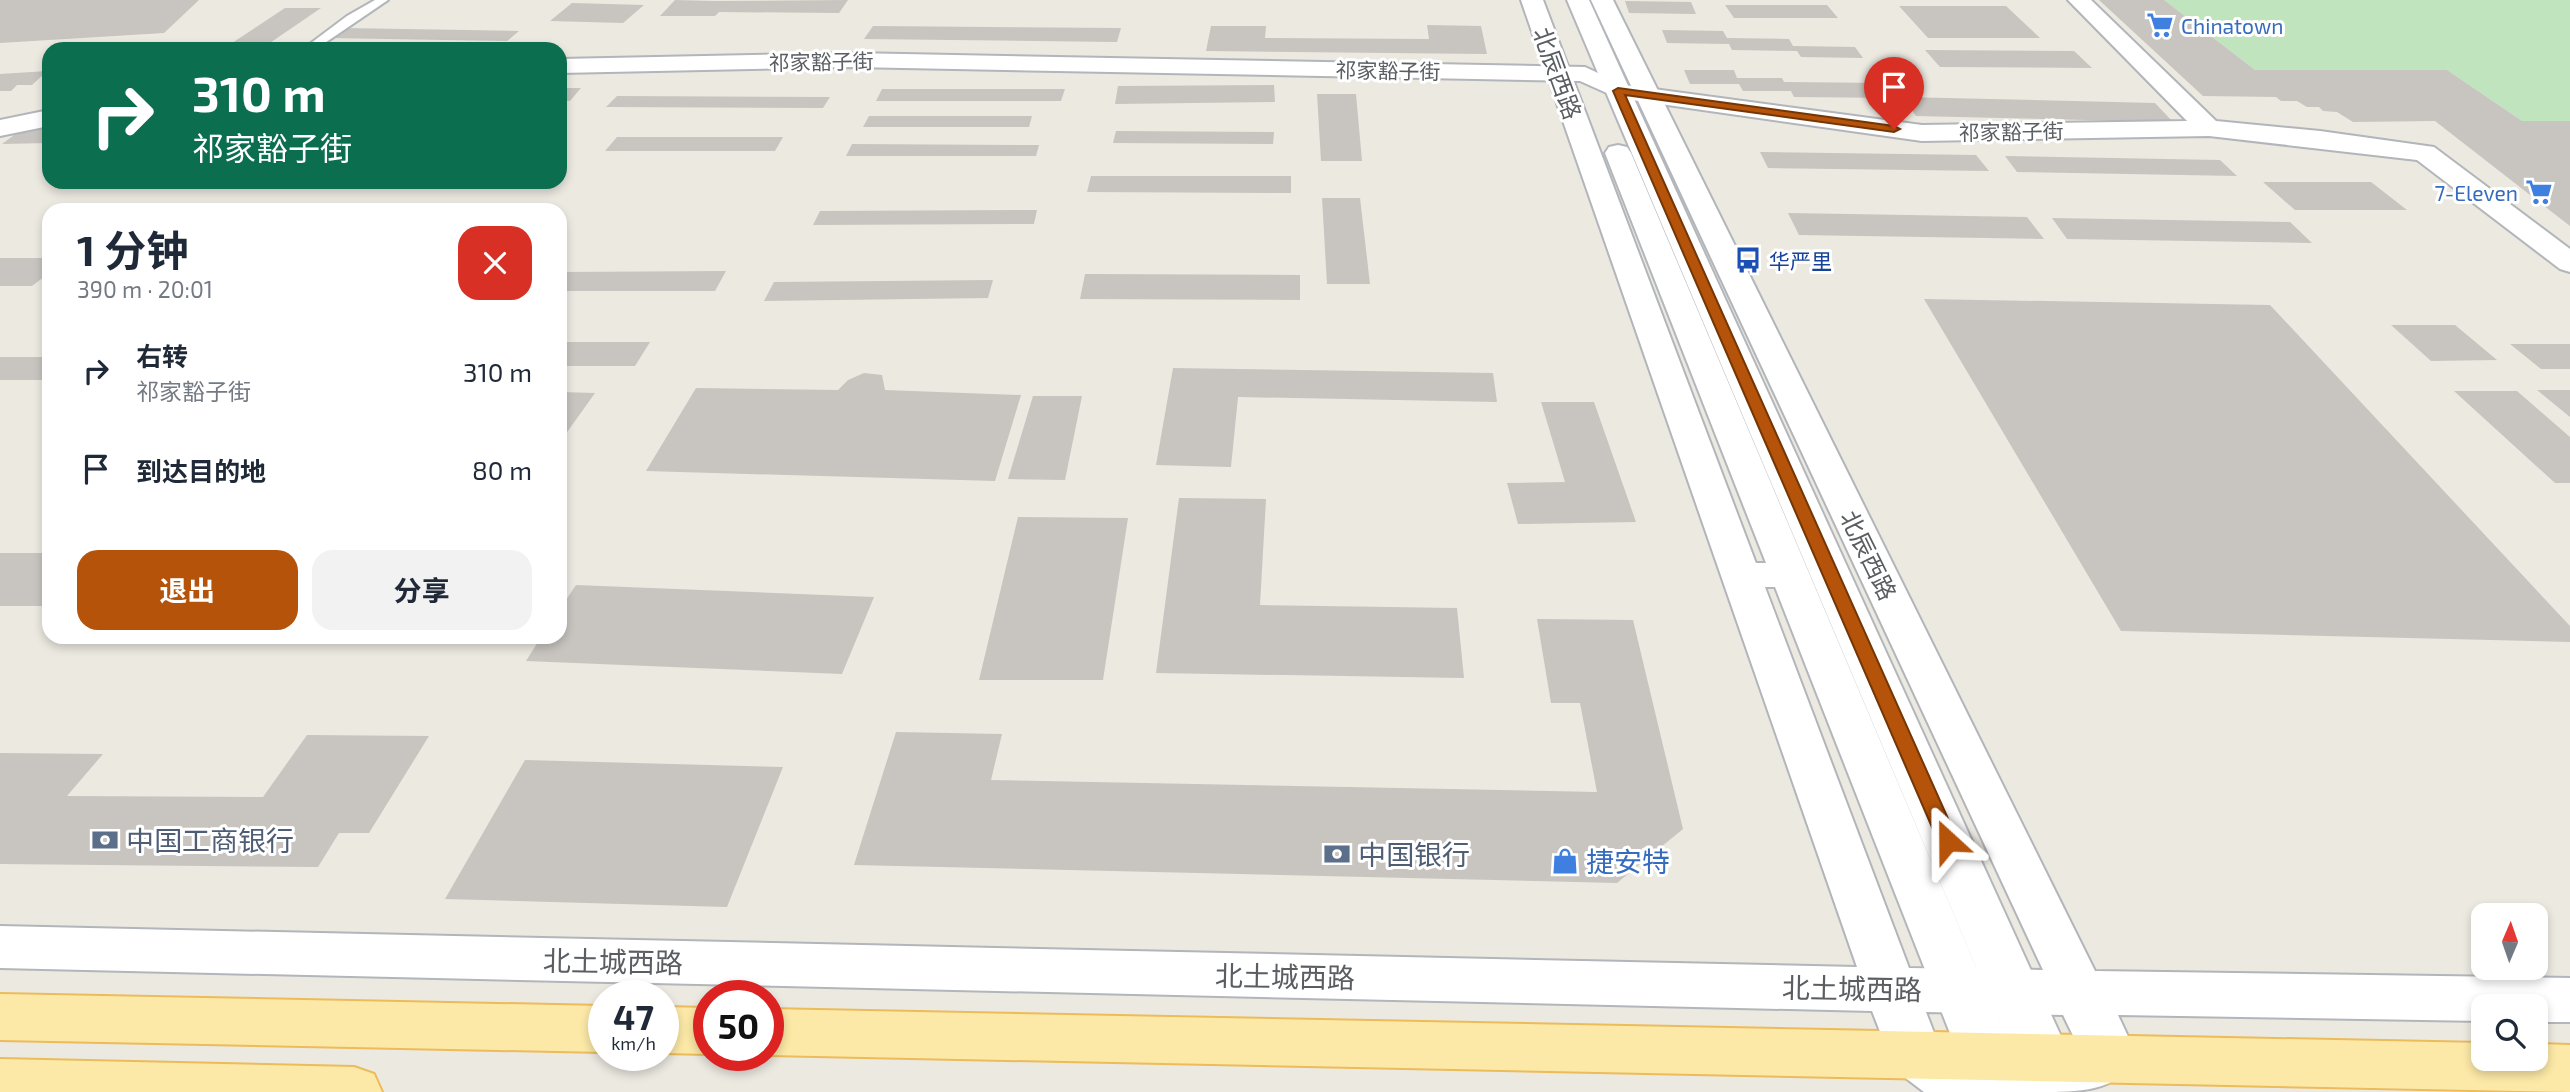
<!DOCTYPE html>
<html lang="zh">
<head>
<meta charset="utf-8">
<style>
	body { margin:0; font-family:"Exo 2","Noto Sans SC",sans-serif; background:#f2f2f3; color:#1f2937; height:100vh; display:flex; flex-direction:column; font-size:26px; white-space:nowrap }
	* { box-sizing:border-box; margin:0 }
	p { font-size:23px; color:#747a83 }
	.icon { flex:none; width:38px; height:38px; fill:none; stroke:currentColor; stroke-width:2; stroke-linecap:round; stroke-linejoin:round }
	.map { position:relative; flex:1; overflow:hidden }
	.details { position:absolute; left:42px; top:203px; width:525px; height:441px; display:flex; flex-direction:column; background:#fff; border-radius:21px; box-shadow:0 4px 10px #0003 }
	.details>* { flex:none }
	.top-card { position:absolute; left:42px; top:42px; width:525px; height:147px; border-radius:21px; box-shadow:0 4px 10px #0003; background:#0b6e4f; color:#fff; overflow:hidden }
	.needle { width:46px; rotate:2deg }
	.tools { position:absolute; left:2471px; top:903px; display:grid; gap:14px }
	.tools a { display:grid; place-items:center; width:77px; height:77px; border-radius:14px; background:#fff; box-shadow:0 4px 10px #0003; font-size:35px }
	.speed { position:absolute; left:588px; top:980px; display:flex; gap:14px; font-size:35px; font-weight:700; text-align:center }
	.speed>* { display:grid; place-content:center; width:91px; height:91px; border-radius:50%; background:#fff; box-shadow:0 4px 10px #0003; line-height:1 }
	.speed small { font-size:18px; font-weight:400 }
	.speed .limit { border:10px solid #d22; background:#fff; color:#111 }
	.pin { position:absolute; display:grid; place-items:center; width:60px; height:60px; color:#fff; margin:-72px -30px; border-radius:50% 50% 50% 0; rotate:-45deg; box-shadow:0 0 7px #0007 }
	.pin .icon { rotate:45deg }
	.me { position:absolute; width:77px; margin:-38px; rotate:336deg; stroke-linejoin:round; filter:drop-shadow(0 0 5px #0008) }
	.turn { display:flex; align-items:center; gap:24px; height:147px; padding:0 35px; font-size:32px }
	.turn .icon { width:91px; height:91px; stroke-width:2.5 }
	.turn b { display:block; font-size:49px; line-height:60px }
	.round { display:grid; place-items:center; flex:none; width:74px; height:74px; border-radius:21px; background:#f2f2f3 }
	.overview { display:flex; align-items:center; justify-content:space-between; height:119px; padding:0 35px }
	h1 { font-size:42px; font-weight:700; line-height:52px }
	.cta { display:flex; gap:14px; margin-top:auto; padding:14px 35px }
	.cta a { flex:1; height:80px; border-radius:21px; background:#b45309; color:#fff; font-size:28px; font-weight:700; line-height:80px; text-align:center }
	.cta a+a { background:#f2f2f3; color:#1f2937 }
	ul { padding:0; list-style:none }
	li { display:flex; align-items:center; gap:21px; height:98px; padding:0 35px }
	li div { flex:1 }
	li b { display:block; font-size:26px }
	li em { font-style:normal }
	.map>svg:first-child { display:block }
</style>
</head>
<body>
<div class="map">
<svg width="2570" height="1092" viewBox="0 0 2570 1092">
	<rect width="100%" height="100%" fill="#ece9e1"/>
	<!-- green -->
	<path fill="#c0e4be" d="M2164 0H2570V121H2522L2447 70H2255Z"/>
	<!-- building -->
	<g fill="#c8c4bf">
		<path d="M0 0H199L164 33 0 43Z"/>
		<path d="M675 0 714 1 848 0 839 13 719 12 715 16H660Z"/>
		<path d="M2099 0H2164L2255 70H2447L2522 121H2570V226L2435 121 2353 122 2337 112 2323 111 2319 107H2307L2297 101H2281L2276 97 2203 96Z"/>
		<path d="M1625 1 1691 2 1696 14 1629 13Z"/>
		<path d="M572 3 644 5 623 23 550 21Z"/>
		<path d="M1725 5H1827L1838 18H1734Z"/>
		<path d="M1899 6H2006L2040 38H1928Z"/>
		<path d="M285 8H321L261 49H223Z"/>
		<path d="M1427 25 1481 26 1487 54 1206 51 1211 26H1266L1265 38 1429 39Z"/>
		<path d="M873 26 1121 28 1117 42 864 39Z"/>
		<path d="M344 28 519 31 507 41 328 38Z"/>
		<path d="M1662 30 1723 31 1727 38 1789 39 1793 46 1855 47 1863 58 1801 57 1797 51 1732 50 1729 44 1667 43Z"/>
		<path d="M1925 50 2074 51 2092 68 1940 67Z"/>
		<path d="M1684 70H1734L1737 78H1782L1784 82 1885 83 1896 98 1794 97 1791 91H1743L1739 84H1690Z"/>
		<path d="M47 71 32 85H17L11 91H0V74Z"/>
		<path d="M1274 85 1275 102 1115 104 1118 86Z"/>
		<path d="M560 88H581L570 101H560Z"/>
		<path d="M882 89H1065L1061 101H876Z"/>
		<path d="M1317 94H1356L1362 161H1321Z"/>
		<path d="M617 96 830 97 823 108 606 107Z"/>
		<path d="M1903 97 2155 103 2173 122 1916 116Z"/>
		<path d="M869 116H1032L1029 127H863Z"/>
		<path d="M49 126V143L2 144 25 127Z"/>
		<path d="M1116 131 1274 132 1273 144 1113 143Z"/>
		<path d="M617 137H783L775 151H605Z"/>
		<path d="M852 144 1039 145 1036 156H846Z"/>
		<path d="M1760 152 1976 155 1989 171 1768 168Z"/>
		<path d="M2005 156 2220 160 2237 176 2017 172Z"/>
		<path d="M1091 176H1291V193L1087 192Z"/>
		<path d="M2263 182H2371L2407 210H2295Z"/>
		<path d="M1322 198H1360L1370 284H1327Z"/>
		<path d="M1037 210 1034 224 813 225 820 211Z"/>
		<path d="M1788 213 2027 217 2044 239 1799 235Z"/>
		<path d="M2052 218 2290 222 2312 243 2067 239Z"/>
		<path d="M0 258H49V273L32 286H0Z"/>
		<path d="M726 271 715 291H560V272Z"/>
		<path d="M1085 274 1300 275V300L1080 299Z"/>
		<path d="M993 280 988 298 764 301 774 282Z"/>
		<path d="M1924 299 2270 305 2570 626V642L2121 631Z"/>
		<path d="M2391 325H2455L2497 360 2431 361Z"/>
		<path d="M560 342H650L635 366H560Z"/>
		<path d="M2510 344H2570V369H2541Z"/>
		<rect x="0" y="357" width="49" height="23"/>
		<path d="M1173 368 1493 373 1497 402 1238 397 1231 467 1156 465Z"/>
		<path d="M864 373 882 375 885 390 1021 395 995 481 646 471 696 388 838 390 848 380Z"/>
		<path d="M2537 390H2570V417Z"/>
		<path d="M2454 391H2517L2570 437V483H2555Z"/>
		<path d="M560 392 595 393 560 442Z"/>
		<path d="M1033 396H1082L1065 480 1008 479Z"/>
		<path d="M1541 402H1594L1636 522 1518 524 1507 483 1565 482Z"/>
		<path d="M1179 498 1266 499 1260 605 1457 608 1464 678 1156 673Z"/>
		<path d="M1018 517 1128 518 1103 680H979Z"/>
		<rect x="0" y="553" width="49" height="53"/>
		<path d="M576 585 874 597 842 674 526 661 541 637H560V609Z"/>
		<path d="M1537 619 1633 620 1683 829 1617 883 854 865 896 732 1002 734 991 780 1597 792 1580 703H1551Z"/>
		<path d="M307 735 429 736 369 833H339L318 867 0 864V753L103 754 67 796 263 797Z"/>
		<path d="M525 760 783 767 727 907 445 899Z"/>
	</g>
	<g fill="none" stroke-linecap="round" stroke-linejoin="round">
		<!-- service casing -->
		<g stroke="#b2b5b9" stroke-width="4">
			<path id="service" d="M375 0H388L316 49H303L347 16Z"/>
		</g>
		<!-- minor casing -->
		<g stroke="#b2b5b9" stroke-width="4">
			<g id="minor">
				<path d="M2068 0H2091L2216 121 2320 131 2434 147 2570 249V272L2560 269 2417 160 2209 136 1922 141 1618 98 1580 81 852 67 560 73V59L852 53 1585 67 1624 85 1922 125 2187 121Z"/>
				<path d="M49 110V126L0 136V120Z"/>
			</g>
		</g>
		<!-- tertiary casing -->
		<g stroke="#b2b5b9" stroke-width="4">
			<path id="tertiary" d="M1521 0H1543L1909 968 2043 970 1591 0H1613L2095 971 2570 978V1022H2536V1006H2483V1021L2118 1015 2138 1058C2116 1092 2080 1092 2036 1092L2044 1074 2080 1050 2063 1015 1926 1012 1936 1038 1986 1074 1994 1092H1924L1895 1070 1872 1011 0 968V926L1857 967Z"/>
		</g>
		<!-- secondary casing -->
		<g stroke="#b3b7bc" stroke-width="4">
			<path id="secondary" d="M1567 0H1589L2070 1056 2057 1092H1973L1775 587H1742L1728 584 1722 575 1728 566 1742 563H1766L1605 153 1609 147 1618 145 1627 147 1631 153 2015 1059Z"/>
		</g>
		<!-- primary casing -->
		<g stroke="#ecbb5b" stroke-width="4">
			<g id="primary">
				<path d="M0 994 604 1006V1052L0 1040Z"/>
				<path d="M663 1007 709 1008V1054L663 1053Z"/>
				<path d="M768 1009 2483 1043V1059H2536V1044L2570 1045V1092L768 1055Z"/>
				<path d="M0 1059 354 1067 374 1074 382 1092H0Z"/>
			</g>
		</g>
		<!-- service -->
		<use href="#service" fill="#fff" fill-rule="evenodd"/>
		<!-- minor -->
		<use href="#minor" fill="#fff" fill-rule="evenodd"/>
		<!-- tertiary -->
		<use href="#tertiary" fill="#fff" fill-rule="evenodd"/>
		<!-- secondary -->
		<use href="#secondary" fill="#fff" fill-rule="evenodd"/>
		<!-- primary -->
		<use href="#primary" fill="#fce9a7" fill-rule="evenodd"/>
	</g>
	<!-- route -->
	<path fill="#b45309" stroke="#753606" stroke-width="2" d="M1618 88 1894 126 1900 129 1894 132 1625 95 1958 841 1955 846 1948 848 1941 846 1938 841 1613 91Z"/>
	<!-- icons -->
	<defs>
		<g id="supermarket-bare" transform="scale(2.1)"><path d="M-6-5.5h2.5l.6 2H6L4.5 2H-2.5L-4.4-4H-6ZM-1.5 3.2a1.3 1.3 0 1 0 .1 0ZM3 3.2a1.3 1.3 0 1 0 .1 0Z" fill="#3f7fe0" stroke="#fff" stroke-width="2.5" paint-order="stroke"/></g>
		<g id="bus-bare" transform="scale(2.1)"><path d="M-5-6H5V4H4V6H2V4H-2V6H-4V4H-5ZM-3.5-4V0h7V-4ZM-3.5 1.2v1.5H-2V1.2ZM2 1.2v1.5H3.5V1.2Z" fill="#1a4fb4" stroke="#fff" stroke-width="2.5" paint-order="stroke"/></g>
		<g id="bank-bare" transform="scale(2.1)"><path d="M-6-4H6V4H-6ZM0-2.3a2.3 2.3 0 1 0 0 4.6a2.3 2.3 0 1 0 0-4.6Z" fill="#5c6f8a" stroke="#fff" stroke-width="2.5" paint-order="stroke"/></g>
		<g id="shop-bare" transform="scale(2.1)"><path d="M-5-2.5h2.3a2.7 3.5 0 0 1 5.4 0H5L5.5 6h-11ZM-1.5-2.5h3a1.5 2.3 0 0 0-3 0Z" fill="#3f7fe0" stroke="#fff" stroke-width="2.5" paint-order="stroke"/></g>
	</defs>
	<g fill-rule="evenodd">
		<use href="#supermarket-bare" x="2160" y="25"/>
		<use href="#supermarket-bare" x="2539" y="192"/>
		<use href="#bus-bare" x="1748" y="260"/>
		<use href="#bank-bare" x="105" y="840"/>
		<use href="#bank-bare" x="1337" y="854"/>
		<use href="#shop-bare" x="1565" y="861"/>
	</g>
	<g text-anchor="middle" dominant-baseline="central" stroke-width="6" stroke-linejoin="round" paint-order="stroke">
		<!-- far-shop labels -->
		<g font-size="21" fill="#366cbe" stroke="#fff" text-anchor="start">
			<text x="2181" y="25">Chinatown</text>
			<text x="2518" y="192" text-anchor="end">7-Eleven</text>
		</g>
		<!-- far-street labels -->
		<g font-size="21" fill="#5a5e62" stroke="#fff">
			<text transform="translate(821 61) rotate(-1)">祁家豁子街</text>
			<text transform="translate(1388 70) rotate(1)">祁家豁子街</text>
			<text transform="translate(2011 131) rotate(-1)">祁家豁子街</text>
		</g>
		<!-- far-transit labels -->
		<g font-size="21" fill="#164399" stroke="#fff" text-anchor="start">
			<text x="1769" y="260">华严里</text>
		</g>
		<!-- street labels -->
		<g font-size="24" fill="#5a5e62" stroke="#fff">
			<text transform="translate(1558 73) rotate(70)">北辰西路</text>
			<text transform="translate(1869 555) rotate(64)">北辰西路</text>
		</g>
		<!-- near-service labels -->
		<g font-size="28" fill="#4e5e75" stroke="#fff" text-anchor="start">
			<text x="126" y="840">中国工商银行</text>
			<text x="1358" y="854">中国银行</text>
		</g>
		<!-- near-shop labels -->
		<g font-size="28" fill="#366cbe" stroke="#fff" text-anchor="start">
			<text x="1586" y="861">捷安特</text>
		</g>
		<!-- near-street labels -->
		<g font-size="28" fill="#5a5e62" stroke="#fff">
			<text transform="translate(613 961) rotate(1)">北土城西路</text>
			<text transform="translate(1285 976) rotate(1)">北土城西路</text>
			<text transform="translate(1852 988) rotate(1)">北土城西路</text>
		</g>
	</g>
</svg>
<div class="tools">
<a><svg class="needle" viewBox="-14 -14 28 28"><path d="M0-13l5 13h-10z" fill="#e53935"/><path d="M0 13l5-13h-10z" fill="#747a83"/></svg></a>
<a><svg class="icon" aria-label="search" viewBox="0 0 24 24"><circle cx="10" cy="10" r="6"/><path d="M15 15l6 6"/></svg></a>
</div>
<div class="speed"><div>47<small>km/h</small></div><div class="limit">50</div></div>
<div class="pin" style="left:1894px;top:129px;background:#d93025"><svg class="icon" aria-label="arrive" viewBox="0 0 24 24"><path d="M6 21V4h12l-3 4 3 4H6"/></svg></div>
<svg class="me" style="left:1948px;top:841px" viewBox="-20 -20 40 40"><path d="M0-17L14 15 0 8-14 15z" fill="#b45309" stroke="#fff" stroke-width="4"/></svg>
<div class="top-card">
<div class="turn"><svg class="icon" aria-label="right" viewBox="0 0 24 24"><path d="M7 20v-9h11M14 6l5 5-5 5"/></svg><div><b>310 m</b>祁家豁子街</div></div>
</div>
<section class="details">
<div class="overview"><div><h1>1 分钟</h1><p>390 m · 20:01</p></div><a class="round" style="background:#d93025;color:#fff"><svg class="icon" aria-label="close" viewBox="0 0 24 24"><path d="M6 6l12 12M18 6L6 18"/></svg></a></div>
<ul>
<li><svg class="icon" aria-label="right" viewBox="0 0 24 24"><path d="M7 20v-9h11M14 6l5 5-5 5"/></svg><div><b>右转</b><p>祁家豁子街</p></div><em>310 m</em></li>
<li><svg class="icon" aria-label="arrive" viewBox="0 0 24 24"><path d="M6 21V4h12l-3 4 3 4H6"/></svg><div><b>到达目的地</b></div><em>80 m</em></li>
</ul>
<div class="cta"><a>退出</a><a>分享</a></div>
</section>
</div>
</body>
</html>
